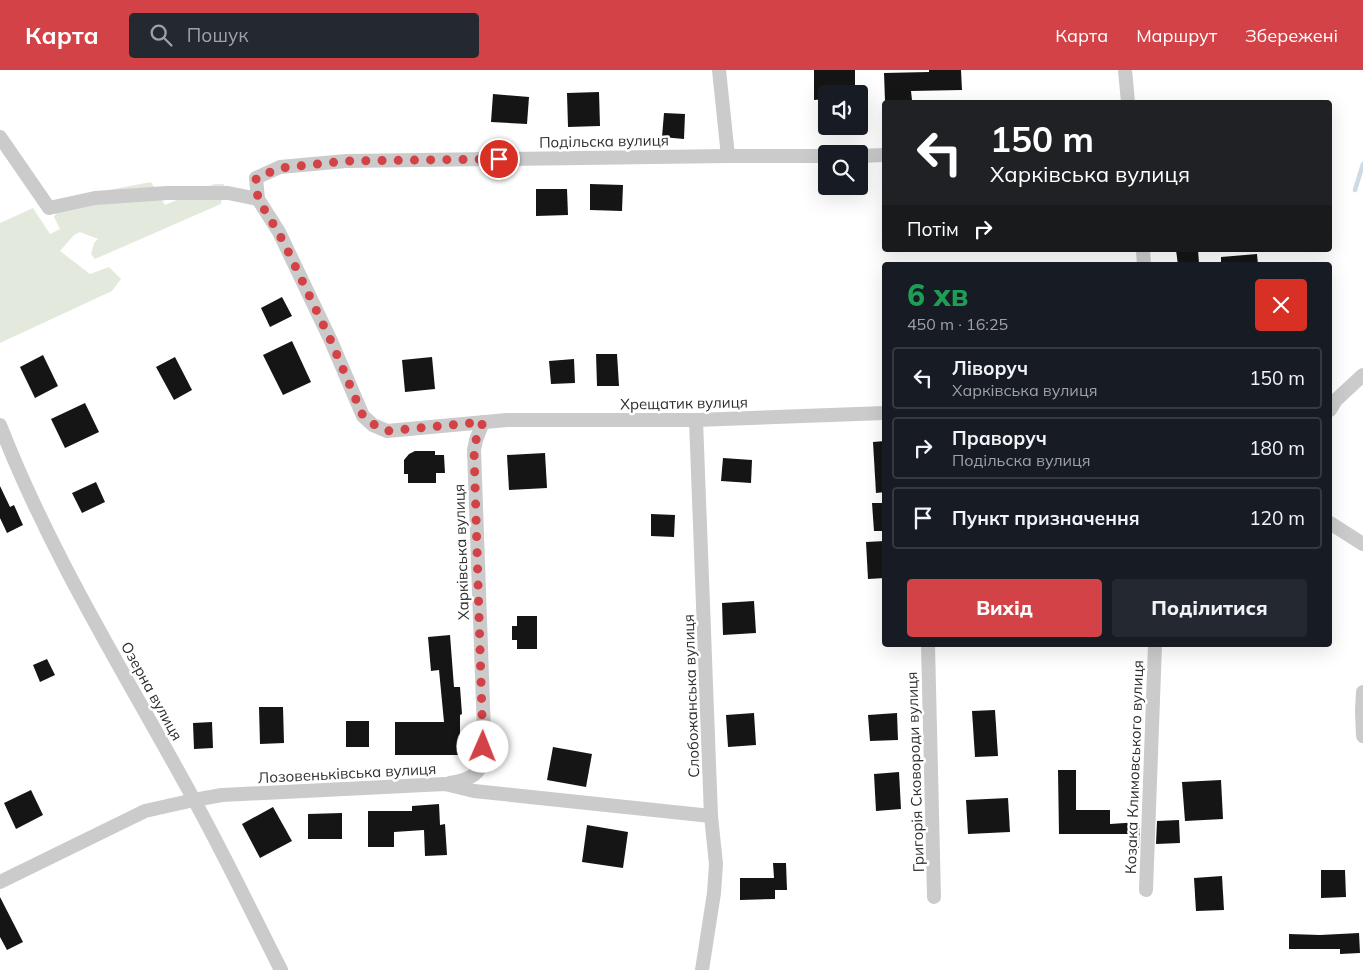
<!DOCTYPE html>
<html lang="uk">
<head>
<meta charset="utf-8">
<style>
	body { margin:0; font-family:Mulish,sans-serif; background:#242831; color:#f1f3f6; height:100vh; display:flex; flex-direction:column; font-size:19px; white-space:nowrap }
	* { box-sizing:border-box; margin:0 }
	p { font-size:16px; color:#9ea1a6 }
	.icon { flex:none; width:28px; height:28px; fill:none; stroke:currentColor; stroke-width:2; stroke-linecap:round; stroke-linejoin:round }
	.map { position:relative; flex:1; overflow:hidden }
	.panel { position:absolute; left:882px; top:192px; width:450px; height:385px; display:flex; flex-direction:column; background:#171b24; border-radius:5px; box-shadow:0 5px 20px #0002 }
	.panel>* { flex:none }
	.guide { position:absolute; left:882px; top:30px; width:450px; height:152px; border-radius:5px; box-shadow:0 5px 20px #0002; background:#202124; color:#fff; overflow:hidden }
	.buttons { position:absolute; left:818px; top:15px; display:grid; gap:10px }
	.buttons a { display:grid; place-items:center; width:50px; height:50px; border-radius:5px; background:#171b24; box-shadow:0 5px 20px #0002; font-size:25px }
	.pin { position:absolute; display:grid; place-items:center; width:42px; height:42px; color:#fff; margin:-21px; border:2px solid #fff; border-radius:50%; box-shadow:0 1px 5px #0007 }
	.me { position:absolute; width:55px; margin:-28px; rotate:1deg; stroke-linejoin:round; filter:drop-shadow(0 0 4px #0008) }
	.turn { display:flex; align-items:center; gap:18px; height:105px; padding:0 25px; font-size:22px }
	.turn .icon { width:65px; height:65px; stroke-width:2.5 }
	.turn b { display:block; font-size:35px; line-height:42px }
	.then { display:flex; align-items:center; height:48px; padding:0 25px; background:#0003; gap:10px; font-size:19px }
	.round { display:grid; place-items:center; flex:none; width:52px; height:52px; border-radius:5px; background:#242831 }
	.head { display:flex; align-items:center; justify-content:space-between; height:85px; padding:0 25px }
	h1 { font-size:30px; font-weight:800; line-height:38px; color:#1e9e55 }
	.button { display:flex; gap:10px; margin-top:auto; padding:10px 25px }
	.button a { flex:1; height:58px; border-radius:5px; background:#d24246; color:#fff; font-size:20px; font-weight:800; line-height:58px; text-align:center }
	.button a+a { background:#242831; color:#f1f3f6 }
	ul { padding:0; list-style:none }
	li { display:flex; align-items:center; gap:15px; height:62px; margin:0 10px 8px; padding:0 15px; border:2px solid #363941; border-radius:5px }
	li div { flex:1 }
	li b { display:block; font-size:19px }
	li em { font-style:normal }
	header { display:flex; align-items:center; gap:30px; box-sizing:border-box; height:70px; padding:0 25px; background:#d24246; color:#fff }
	header strong { font-size:24px }
	nav { display:flex; gap:28px; margin-inline-start:auto; font-size:18px }
	.search { width:350px; height:45px; background:#242831; display:flex; align-items:center; gap:12px; box-sizing:border-box; padding:0 18px; border-radius:5px; color:#9ea1a6; font-size:19px }
	.map>svg:first-child { display:block }
</style>
</head>
<body>
<header>
<strong>Карта</strong>
<div class="search"><svg class="icon" aria-label="search" viewBox="0 0 24 24"><circle cx="10" cy="10" r="6"/><path d="M15 15l6 6"/></svg>Пошук</div>
<nav><a>Карта</a><a>Маршрут</a><a>Збережені</a></nav>
</header>
<div class="map">
<svg width="1363" height="900" viewBox="0 0 1363 900">
	<rect width="100%" height="100%" fill="#fff"/>
	<!-- green -->
	<path fill="#e3eadd" d="M151 112 165 135 214 114H224L221 134 95 189 91 184 94 173 98 169 80 162 74 165 60 181 90 204 109 197 121 209 112 221 0 273V153L33 138 50 164 60 159 54 147 66 128Z"/>
	<g fill="none" stroke-linecap="round" stroke-linejoin="round">
		<!-- stream -->
		<path stroke="#cbdbe8" stroke-width="4.5" d="M1355 120 1363 94"/>
	</g>
	<!-- building -->
	<g fill="#151515">
		<path d="M814 0H855V24H826V29L814 30Z"/>
		<path d="M929 0H961L962 20 911 21 912 30 885 31 884 3 929 2Z"/>
		<path d="M599 22 600 56 568 57 567 23Z"/>
		<path d="M493 24 529 27 527 54 491 52Z"/>
		<path d="M664 43 685 44 684 69 662 67Z"/>
		<path d="M590 114 623 115 622 141 590 140Z"/>
		<path d="M536 119H567L568 145 536 146Z"/>
		<path d="M1176 180H1198L1199 193 1178 195Z"/>
		<path d="M1257 184 1258 195H1221V187Z"/>
		<path d="M282 227 292 246 270 257 261 238Z"/>
		<path d="M292 271 311 312 283 325 263 285Z"/>
		<path d="M596 284H617L619 316H597Z"/>
		<path d="M43 285 58 316 35 328 20 297Z"/>
		<path d="M175 287 192 320 174 330 156 297Z"/>
		<path d="M432 287 435 319 405 322 402 290Z"/>
		<path d="M574 289 575 313 551 314 549 291Z"/>
		<path d="M85 333 99 362 65 378 51 349Z"/>
		<path d="M885 371V422L876 423 873 372Z"/>
		<path d="M415 381H435V385H444L445 403H436V413H408V404H404V390L409 384Z"/>
		<path d="M545 383 547 418 509 420 507 385Z"/>
		<path d="M723 388 752 390 751 413 721 411Z"/>
		<path d="M96 412 105 432 82 443 72 423Z"/>
		<path d="M0 416 10 437 14 435 23 455 7 463 0 448Z"/>
		<path d="M872 433H885V461H874Z"/>
		<path d="M651 444 675 445 674 467 651 466Z"/>
		<path d="M885 471V508L868 509 866 472Z"/>
		<path d="M754 531 756 563 723 565 722 533Z"/>
		<path d="M517 546H537V579H517V570H512V556H517Z"/>
		<path d="M450 565 454 617H460L462 644 460 645V685H395V652H444L439 600 431 601 428 567Z"/>
		<path d="M47 589 55 605 40 612 33 595Z"/>
		<path d="M259 637H283L284 673 260 674Z"/>
		<path d="M995 640 998 686 975 687 972 641Z"/>
		<path d="M754 643 756 675 728 677 726 645Z"/>
		<path d="M897 643 898 670 870 671 868 645Z"/>
		<rect x="346" y="651" width="23" height="26"/>
		<path d="M212 652 213 678 194 679 193 653Z"/>
		<path d="M553 677 592 684 586 717 547 710Z"/>
		<path d="M1058 700H1076V740H1110V754L1140 752 1139 778 1130 779 1129 764H1059Z"/>
		<path d="M899 702 901 739 876 741 874 704Z"/>
		<path d="M1221 710 1223 749 1185 751 1182 712Z"/>
		<path d="M31 720 43 745 16 759 4 733Z"/>
		<path d="M1008 728 1010 762 968 764 966 730Z"/>
		<path d="M439 734 440 755 445 754 447 785 425 786 424 760 394 762V777H368V741H412V736Z"/>
		<path d="M273 737 292 771 260 788 242 754Z"/>
		<path d="M342 743V769H308V744Z"/>
		<path d="M1179 750 1180 773 1156 774 1157 751Z"/>
		<path d="M587 755 628 762 623 798 582 792Z"/>
		<path d="M773 793H786L787 820H775V829L740 830V808H774Z"/>
		<path d="M1321 800H1345L1346 827 1321 828Z"/>
		<path d="M1222 806 1224 840 1196 841 1194 808Z"/>
		<path d="M0 827 23 872 7 880 0 867Z"/>
		<path d="M1359 863 1360 883 1340 884V879H1289V864L1320 865Z"/>
	</g>
	<g fill="none" stroke-linecap="round" stroke-linejoin="round">
		<!-- minor -->
		<g stroke="#cbcbcb" stroke-width="14">
			<path d="M719 0 728 86"/>
			<path d="M1125 0 1128 32"/>
			<path d="M0 67 49 138 95 128 167 123H228L258 129"/>
			<path d="M826 86H728L346 91 280 97 256 108 258 129 279 162 331 271 363 346 373 355 387 361 507 350H696L885 343"/>
			<path d="M859 86 885 85"/>
			<path d="M1143 180 1144 195"/>
			<path d="M1330 340 1336 330 1363 305"/>
			<path d="M696 350 711 746 716 794 714 823 702 900"/>
			<path d="M0 355C51 486 126 605 193 728 224 784 252 843 281 900"/>
			<path d="M1330 453 1363 474"/>
			<path d="M928 575 934 827"/>
			<path d="M1363 622 1362 641 1363 666"/>
			<path d="M450 713C486 707 482 695 484 663L474 380 476 370 483 352"/>
			<path d="M0 812 145 741 194 730 222 725 445 714 474 721 711 746"/>
			<path d="M1146 820 1155 575"/>
		</g>
	</g>
	<g fill="none" stroke-linecap="round" stroke-linejoin="round">
		<!-- route -->
		<path stroke="#d24246" stroke-width="9" stroke-dasharray="0 16.2" d="M483 677 474 380 476 370 483 352 387 361 373 354 363 346 331 271 286 177 278 162 258 129 256 108 280 98 346 91 499 89"/>
	</g>
	<g text-anchor="middle" dominant-baseline="central" stroke-width="5" stroke-linejoin="round" paint-order="stroke">
		<!-- street labels -->
		<g font-size="15" fill="#2e2e2e" stroke="#fff">
			<text transform="translate(604 71) rotate(-1)">Подільска вулиця</text>
			<text transform="translate(684 333) rotate(-1)">Хрещатик вулиця</text>
			<text transform="translate(461 482) rotate(-92)">Харківська вулиця</text>
			<text transform="translate(152 621) rotate(61)">Озерна вулиця</text>
			<text transform="translate(691 626) rotate(-92)">Слобожанська вулиця</text>
			<text transform="translate(1134 697) rotate(-88)">Козака Климовського вулиця</text>
			<text transform="translate(915 702) rotate(-92)">Григорія Сковороди вулиця</text>
			<text transform="translate(347 703) rotate(-3)">Лозовеньківська вулиця</text>
		</g>
	</g>
</svg>
<div class="buttons">
<a><svg class="icon" aria-label="sound" viewBox="0 0 24 24"><path d="M4 9h4l5-4v14l-5-4H4zM17 9q2 3 0 6"/></svg></a>
<a><svg class="icon" aria-label="search" viewBox="0 0 24 24"><circle cx="10" cy="10" r="6"/><path d="M15 15l6 6"/></svg></a>
</div>
<div class="pin" style="left:499px;top:89px;background:#d93025"><svg class="icon" aria-label="arrive" viewBox="0 0 24 24"><path d="M6 21V4h12l-3 4 3 4H6"/></svg></div>
<svg class="me" style="left:483px;top:677px" viewBox="-20 -20 40 40"><circle r="19" fill="#fff"/><path d="M0-13L10 11 0 6-10 11z" fill="#d24246"/></svg>
<div class="guide">
<div class="turn"><svg class="icon" aria-label="left" viewBox="0 0 24 24"><path d="M17 20v-9H6M10 6l-5 5 5 5"/></svg><div><b>150 m</b>Харківська вулиця</div></div>
<div class="then">Потім<svg class="icon" aria-label="right" viewBox="0 0 24 24"><path d="M7 20v-9h11M14 6l5 5-5 5"/></svg></div>
</div>
<section class="panel">
<div class="head"><div><h1>6 хв</h1><p>450 m · 16:25</p></div><a class="round" style="background:#d93025;color:#fff"><svg class="icon" aria-label="close" viewBox="0 0 24 24"><path d="M6 6l12 12M18 6L6 18"/></svg></a></div>
<ul>
<li><svg class="icon" aria-label="left" viewBox="0 0 24 24"><path d="M17 20v-9H6M10 6l-5 5 5 5"/></svg><div><b>Ліворуч</b><p>Харківська вулиця</p></div><em>150 m</em></li>
<li><svg class="icon" aria-label="right" viewBox="0 0 24 24"><path d="M7 20v-9h11M14 6l5 5-5 5"/></svg><div><b>Праворуч</b><p>Подільска вулиця</p></div><em>180 m</em></li>
<li><svg class="icon" aria-label="arrive" viewBox="0 0 24 24"><path d="M6 21V4h12l-3 4 3 4H6"/></svg><div><b>Пункт призначення</b></div><em>120 m</em></li>
</ul>
<div class="button"><a>Вихід</a><a>Поділитися</a></div>
</section>
</div>
</body>
</html>
